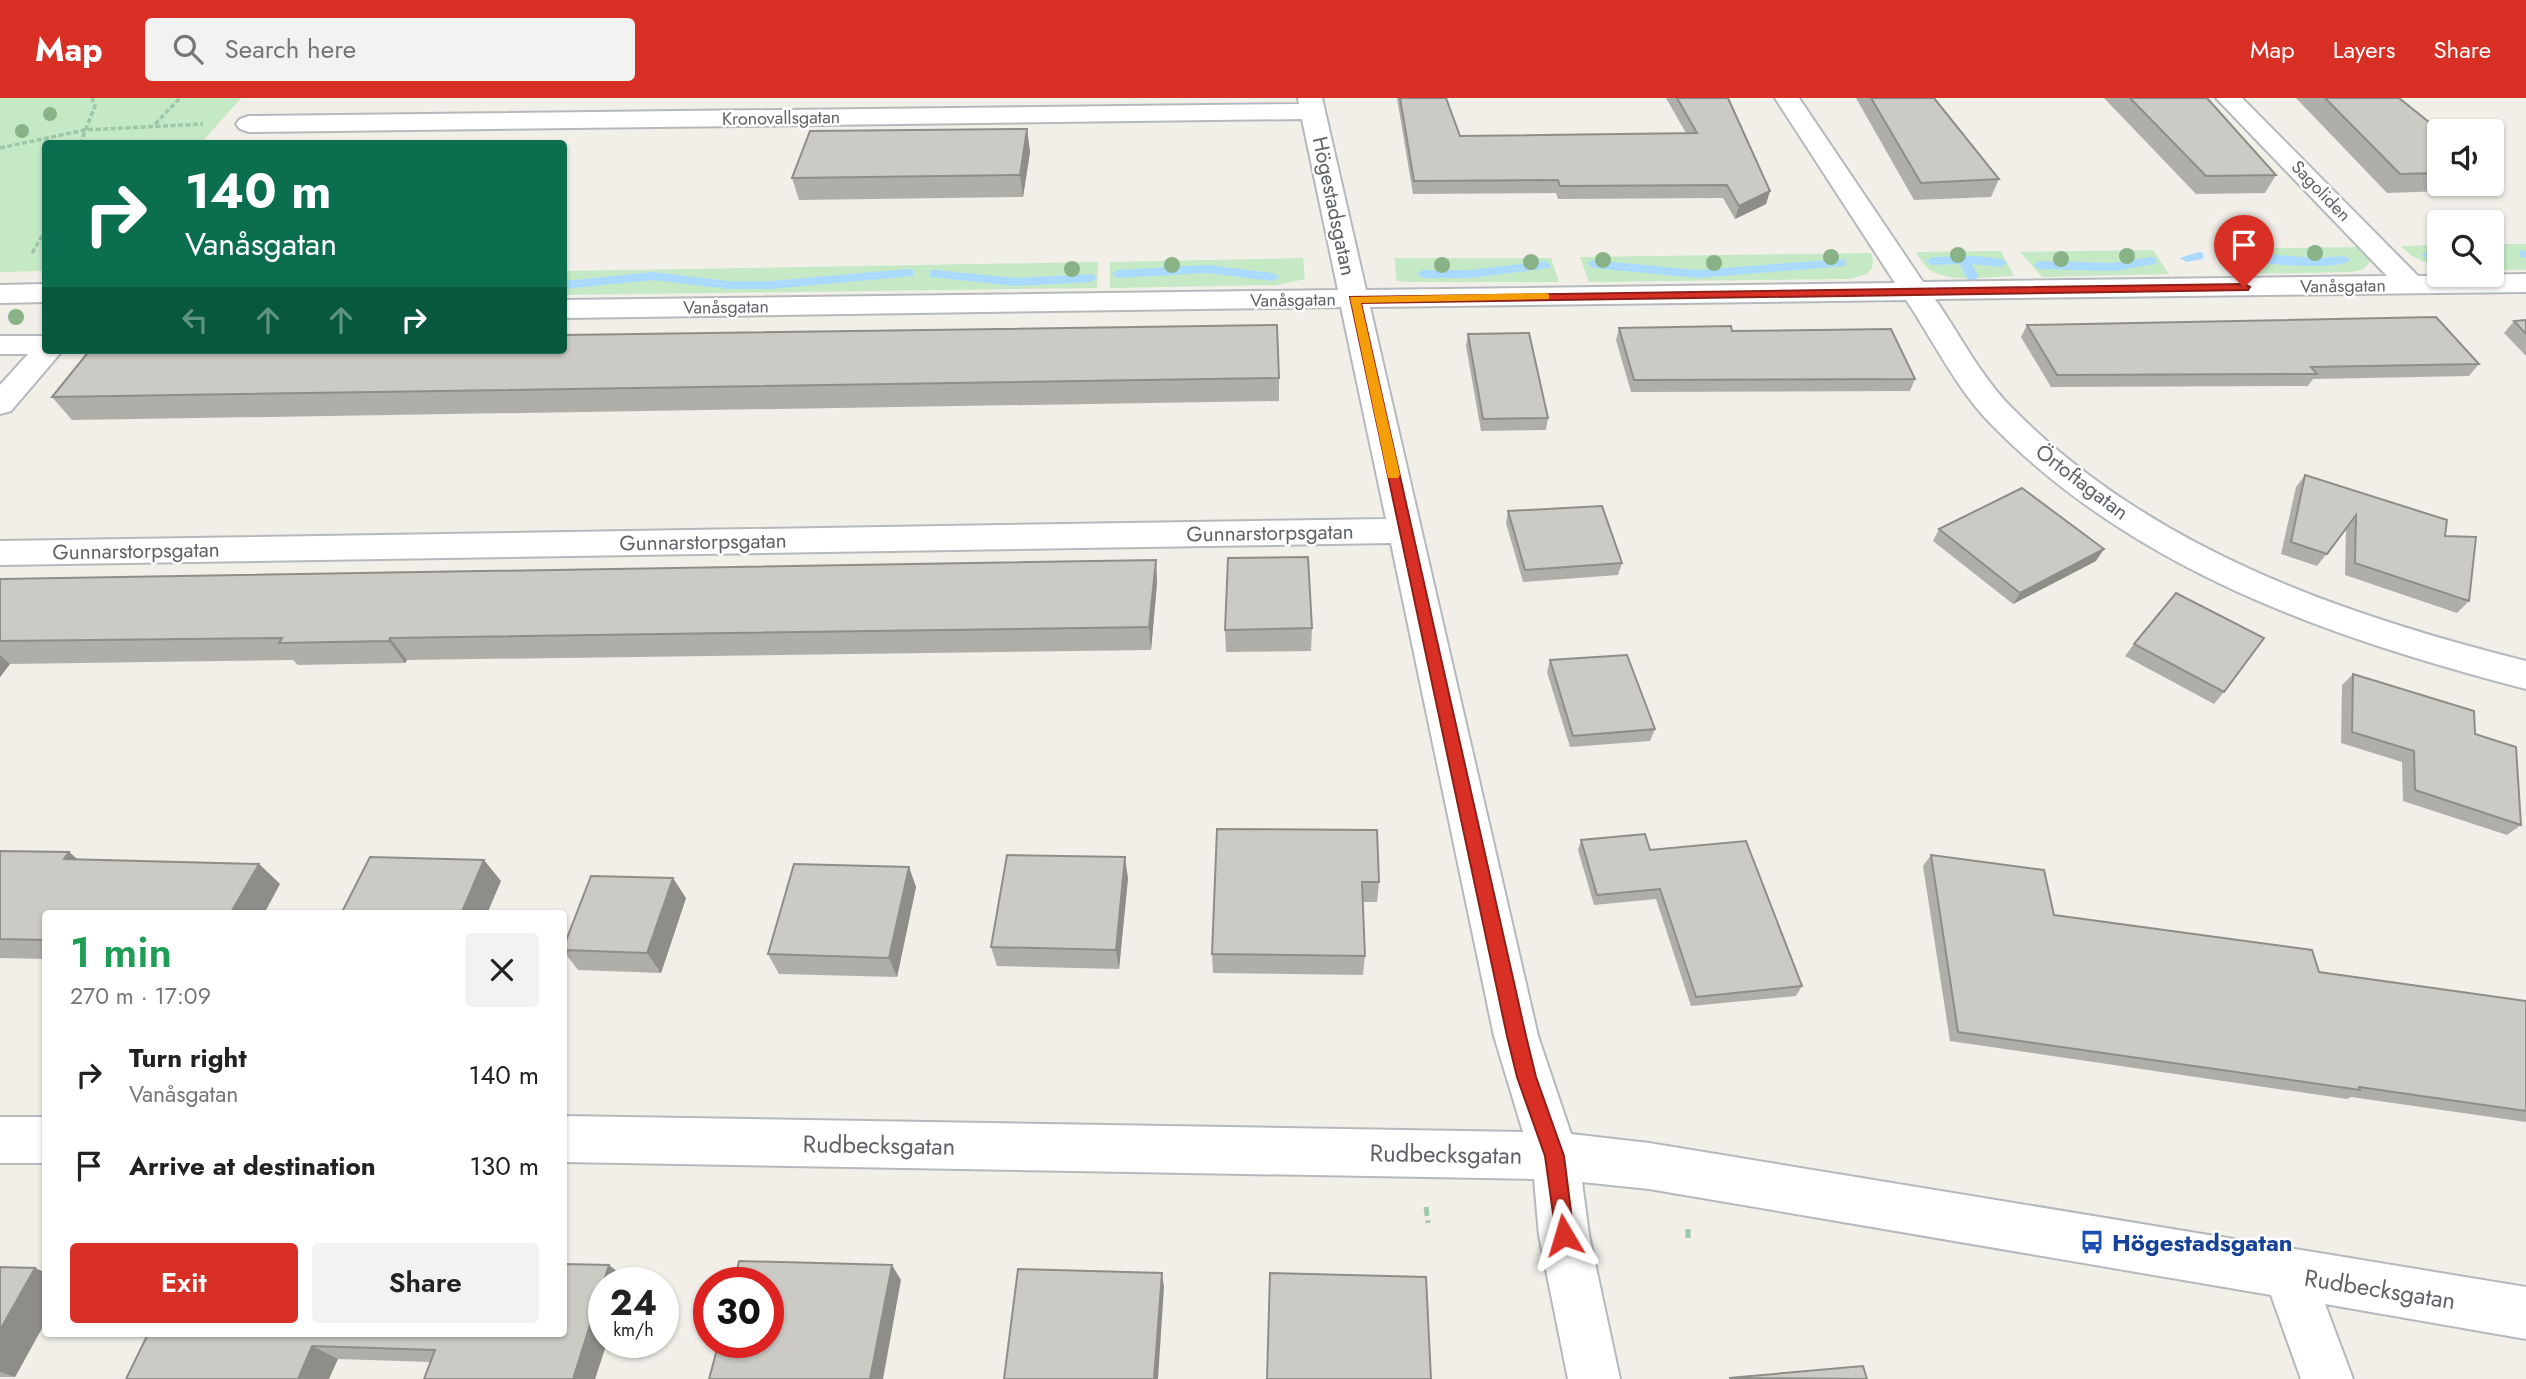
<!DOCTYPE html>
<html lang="en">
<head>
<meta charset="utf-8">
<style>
	body { margin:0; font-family:Jost,sans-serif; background:#f2f2f2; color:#222; height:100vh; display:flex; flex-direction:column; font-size:26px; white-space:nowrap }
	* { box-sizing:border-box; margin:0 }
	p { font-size:23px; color:#767676 }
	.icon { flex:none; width:38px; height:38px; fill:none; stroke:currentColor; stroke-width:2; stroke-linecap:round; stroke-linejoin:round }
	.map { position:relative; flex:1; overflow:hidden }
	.sheet { position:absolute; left:42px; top:812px; width:525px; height:427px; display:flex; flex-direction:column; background:#fff; border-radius:7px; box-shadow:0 2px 5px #0004 }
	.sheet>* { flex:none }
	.top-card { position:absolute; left:42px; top:42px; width:525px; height:214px; border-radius:7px; box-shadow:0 2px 5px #0004; background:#0b6e4f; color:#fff; overflow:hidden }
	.controls { position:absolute; left:2427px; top:21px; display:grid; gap:14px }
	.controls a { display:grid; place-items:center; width:77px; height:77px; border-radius:7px; background:#fff; box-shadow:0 2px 5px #0004; font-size:35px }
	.speed { position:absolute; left:588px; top:1169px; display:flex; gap:14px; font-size:35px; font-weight:700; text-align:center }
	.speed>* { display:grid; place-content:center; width:91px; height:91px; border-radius:50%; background:#fff; box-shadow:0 2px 5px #0004; line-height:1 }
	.speed small { font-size:18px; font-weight:400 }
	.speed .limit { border:10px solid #d22; background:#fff; color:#111 }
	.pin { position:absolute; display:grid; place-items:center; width:60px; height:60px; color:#fff; margin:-72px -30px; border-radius:50% 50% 50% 0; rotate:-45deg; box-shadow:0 0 7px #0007 }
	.pin .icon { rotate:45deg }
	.me { position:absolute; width:77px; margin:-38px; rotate:353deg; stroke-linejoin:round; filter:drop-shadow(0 0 5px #0008) }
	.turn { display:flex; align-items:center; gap:24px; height:147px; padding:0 28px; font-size:32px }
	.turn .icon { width:91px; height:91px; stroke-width:2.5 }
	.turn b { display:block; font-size:49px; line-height:60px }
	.lanes { display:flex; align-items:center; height:66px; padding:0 28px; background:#0003; justify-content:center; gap:35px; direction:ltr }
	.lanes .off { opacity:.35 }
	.round { display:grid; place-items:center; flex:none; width:74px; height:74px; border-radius:7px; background:#f2f2f2 }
	.head { display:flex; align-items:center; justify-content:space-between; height:119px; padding:0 28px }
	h1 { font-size:42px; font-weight:600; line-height:52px; color:#1e9e55 }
	.action { display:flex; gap:14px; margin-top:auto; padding:14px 28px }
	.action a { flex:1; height:80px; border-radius:7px; background:#d93025; color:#fff; font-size:28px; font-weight:600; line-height:80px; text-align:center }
	.action a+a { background:#f2f2f2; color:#222 }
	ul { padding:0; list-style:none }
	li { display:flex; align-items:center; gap:21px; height:91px; padding:0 28px }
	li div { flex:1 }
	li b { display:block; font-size:26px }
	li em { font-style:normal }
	header { display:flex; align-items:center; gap:42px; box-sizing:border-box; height:98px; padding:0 35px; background:#d93025; color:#fff }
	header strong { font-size:33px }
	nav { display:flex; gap:38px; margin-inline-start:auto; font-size:24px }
	.search { width:490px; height:63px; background:#f2f2f2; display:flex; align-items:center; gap:18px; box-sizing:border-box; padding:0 24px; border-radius:7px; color:#767676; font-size:26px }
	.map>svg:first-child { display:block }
</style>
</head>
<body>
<header>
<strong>Map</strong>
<div class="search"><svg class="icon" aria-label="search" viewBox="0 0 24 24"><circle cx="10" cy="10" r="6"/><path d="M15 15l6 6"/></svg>Search here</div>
<nav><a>Map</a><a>Layers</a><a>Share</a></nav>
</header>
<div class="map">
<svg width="2526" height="1281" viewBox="0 0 2526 1281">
	<rect width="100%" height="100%" fill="#f1efe8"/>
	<!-- green -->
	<g fill="#c5e8c5">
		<path d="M0 0H241L201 45 46 46 45 173 0 174Z"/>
		<rect x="2492" y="146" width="34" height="26"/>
		<path d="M2439 147V170L2412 158 2401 148Z"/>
		<path d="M2365 149 2372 162 2363 172 2350 174 2240 176 2219 151Z"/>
		<path d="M2153 152 2169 176 2042 179 2020 154Z"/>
		<path d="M2001 153 2014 178C1990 178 1951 186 1930 172 1924 168 1920 160 1916 154Z"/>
		<path d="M1871 155C1878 174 1865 178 1848 181L1589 184 1580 159Z"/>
		<path d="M1303 160 1305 181 1277 187 1110 190V164Z"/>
		<path d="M1395 160H1551L1559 184H1403L1396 182Z"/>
		<path d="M1098 164 1097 190 564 197V173Z"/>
	</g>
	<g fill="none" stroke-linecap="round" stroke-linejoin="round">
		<!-- stream -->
		<g fill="#aadaff" fill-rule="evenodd">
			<path d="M2440 151V159L2427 160 2421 156Z"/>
			<path d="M2526 152V160L2520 159V153Z"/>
			<path d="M2199 154 2203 155V161L2186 164 2180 160Z"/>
			<path d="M2237 154 2318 160 2345 158 2351 162C2336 174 2254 165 2233 161V155Z"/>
			<path d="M1977 158 2001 161 2007 165 2001 169 1972 166 1979 179 1973 183 1968 182 1960 166 1932 167 1926 163 1932 159Z"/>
			<path d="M2151 159 2156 160V166L2114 173 2040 171 2034 167 2040 163 2114 165Z"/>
			<path d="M1841 161 1846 162V168L1697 180 1593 170 1587 166 1593 162 1697 172Z"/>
			<path d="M1545 163 1551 167 1550 170 1470 180H1423L1417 176 1423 172H1470Z"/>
			<path d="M1208 167 1273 175 1279 179 1273 183 1208 175 1118 180 1112 176 1118 172Z"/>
			<path d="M908 171 913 172V178L771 191H728L653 182 564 191V183L653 174 728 183H771Z"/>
			<path d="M935 172 1015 180 1091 176 1097 180 1091 184 1015 188 930 179V173Z"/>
		</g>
		<!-- minor casing -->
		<g stroke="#b5b8bc" stroke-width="4">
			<g id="minor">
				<path d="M1298 0H1322L1366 192 1895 185 1775 0H1799L1923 184 2387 178 2216 0H2242L2418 178 2526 176V194L1935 201C1960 237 1981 279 2012 310 2150 450 2339 516 2526 563V591C2331 540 2134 473 1990 325 1956 290 1933 242 1906 202L1370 209 1538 938 1571 1036 1649 1045 2526 1189V1241L2325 1206 2353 1281H2301L2271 1197 1649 1091 1582 1084 1589 1137 1620 1281H1568L1539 1137 1534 1081 564 1064V1018L1523 1034 1494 938 1391 445 0 467V443L1386 421 1341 209 564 220V202L1338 192 1302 21 249 34 240 31 236 26 240 21 249 18 1299 6Z"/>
				<path d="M46 186V204L0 205V187Z"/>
				<path d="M0 238H46V252H63L11 313 0 316V287L28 256H0Z"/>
				<rect x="0" y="1019" width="46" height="46"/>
			</g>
		</g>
		<!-- path-far1 -->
		<g stroke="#9cc7a9" stroke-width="3.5" stroke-dasharray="5 2.5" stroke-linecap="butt">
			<path d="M155 26 180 0"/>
			<path d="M80 46 95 8 92 0"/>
			<path d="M0 50 85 32 203 26"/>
			<path d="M32 155 46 131"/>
		</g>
		<!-- path -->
		<g stroke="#9cc7a9" stroke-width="5" stroke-dasharray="9 4.5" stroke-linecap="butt">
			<path d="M1426 1109 1428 1125"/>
			<path d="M1688 1131V1144"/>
		</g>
		<!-- minor -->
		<use href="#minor" fill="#fff" fill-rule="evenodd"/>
	</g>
	<!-- trees -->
	<g fill="#89b387">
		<circle cx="50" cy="16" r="7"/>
		<circle cx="22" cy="33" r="7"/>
		<circle cx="2258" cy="155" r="8"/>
		<circle cx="2315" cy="155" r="8"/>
		<circle cx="1958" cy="157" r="8"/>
		<circle cx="2127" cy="158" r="8"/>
		<circle cx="1831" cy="159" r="8"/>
		<circle cx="2061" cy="161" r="8"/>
		<circle cx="1603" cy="162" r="8"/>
		<circle cx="1531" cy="164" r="8"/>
		<circle cx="1714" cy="165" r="8"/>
		<circle cx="1172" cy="167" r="8"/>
		<circle cx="1442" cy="167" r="8"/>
		<circle cx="1072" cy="171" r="8"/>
		<circle cx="16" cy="219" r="8"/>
	</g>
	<!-- wall -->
	<g fill="#afaea9">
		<path d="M1397 0H1446L1460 38 1686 35 1666 0H1728L1770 93 1766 106 1735 121 1723 100 1558 101 1556 95 1413 96Z"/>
		<path d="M1856 0H1934L1999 81 1991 99 1914 102Z"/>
		<path d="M2104 0H2207L2276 77 2265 95 2196 96Z"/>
		<path d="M2296 0H2399L2440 33V86H2478L2474 92 2387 95Z"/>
		<path d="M1027 31 1030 54 1023 99 799 102 792 80Z"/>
		<path d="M2526 222V258L2504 235 2514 223Z"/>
		<path d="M2027 227 2479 266 2469 278 2313 281 2308 288 2051 289 2021 239Z"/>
		<path d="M1619 230 1915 281 1910 293 1631 294 1616 242Z"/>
		<path d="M1468 236 1548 320 1546 332 1481 333 1466 248Z"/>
		<path d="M1279 280V303L72 322 52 299Z"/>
		<path d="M2305 377 2445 438 2469 503 2457 515 2345 477 2346 431 2317 468 2281 456 2296 389Z"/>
		<path d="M1508 413 1622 465 1618 477 1523 484 1506 425Z"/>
		<path d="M1939 431 2096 463 2013 506 1933 443Z"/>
		<path d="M1156 462 1157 485 1151 552 407 562 405 565 298 567 293 562 10 566 0 579V481Z"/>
		<path d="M1312 530 1311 553 1226 554 1225 532Z"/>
		<path d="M2134 546 2224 594 2214 606 2125 558Z"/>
		<path d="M1550 562 1655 631 1650 643 1570 649 1547 574Z"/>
		<path d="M2353 576 2475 636 2521 727 2507 737 2403 703 2402 664 2341 645 2342 587Z"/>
		<path d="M1217 731 1379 784 1377 804H1363L1365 858 1363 877 1213 875 1212 856Z"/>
		<path d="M1581 742 1650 752 1802 888 1796 898 1691 908 1656 801 1594 807 1578 752Z"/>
		<path d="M0 753 69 754 78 762 259 766 280 786 46 816V861L0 860Z"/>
		<path d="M1931 757 2054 817 2319 874 2526 903V1024L2351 999 2347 1001 1950 943 1923 768Z"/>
		<path d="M909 769 916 789 897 879 779 876 768 856Z"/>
		<path d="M1128 780 1119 871 997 868 991 849Z"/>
		<path d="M686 800 661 875 578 872 564 854V848Z"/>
		<path d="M609 1167 626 1181 625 1185H604V1244H607L595 1281 431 1264 338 1261 126 1281Z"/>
		<path d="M0 1169 35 1170 46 1175V1223L15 1279H0Z"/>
	</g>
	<!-- shaded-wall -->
	<g fill="#8f8d8a">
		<path d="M1027 31 1030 54 1023 99 1020 77Z"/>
		<path d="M1770 93 1766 106 1735 121 1739 108Z"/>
		<path d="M2104 451 2096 463 2013 506 2020 495Z"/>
		<path d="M1156 462 1157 485 1151 552 1149 529Z"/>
		<path d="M390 540 407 562 405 565 389 543Z"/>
		<path d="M0 557 10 566 0 579Z"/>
		<path d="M69 754 94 775 64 761Z"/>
		<path d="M1125 759 1128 780 1119 871 1116 852Z"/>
		<path d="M484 762 501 783 487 816H461Z"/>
		<path d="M259 766 280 786 264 816H230Z"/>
		<path d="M909 769 916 789 897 879 889 860Z"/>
		<path d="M673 780 686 800 661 875 647 855Z"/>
		<path d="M609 1167 626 1181 625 1185H604V1244H607L595 1281H573Z"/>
		<path d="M892 1167 901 1182 883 1281H870Z"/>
		<path d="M35 1170 46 1175V1223L15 1279 0 1274V1232Z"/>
		<path d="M1162 1175 1164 1189 1158 1281H1154Z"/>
		<path d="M312 1248 338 1261 329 1281H298Z"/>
	</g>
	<!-- building -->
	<g fill="#cccac5" stroke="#8f8d8a" stroke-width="2">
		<path d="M1400 0H1446L1460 38 1697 35 1677 0H1728L1770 93 1739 108 1727 87 1560 88 1558 82 1414 83Z"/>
		<path d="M1871 0H1934L1999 81 1921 85Z"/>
		<path d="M2130 0H2207L2276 77 2206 78Z"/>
		<path d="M2325 0H2399L2440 33V75L2400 76Z"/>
		<path d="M1027 31 1020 77 792 80 810 33Z"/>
		<path d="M2436 219 2479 266 2311 269 2317 276 2057 277 2027 227Z"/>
		<path d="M2526 222V236L2514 223Z"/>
		<path d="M1277 227 1279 280 52 299 90 252H564V237Z"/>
		<path d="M1731 228 1732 233 1891 231 1915 281 1634 282 1619 230Z"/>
		<path d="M1529 235 1548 320 1483 321 1468 236Z"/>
		<path d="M2305 377 2447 422 2445 438 2476 439 2469 503 2355 465 2356 417 2327 456 2291 444Z"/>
		<path d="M2022 390 2104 451 2020 495 1939 431Z"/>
		<path d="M1602 408 1622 465 1525 472 1508 413Z"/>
		<path d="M1308 459 1312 530 1225 532 1228 460Z"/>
		<path d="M1156 462 1149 529 390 540 389 543 279 545 282 540 0 543V481Z"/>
		<path d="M2176 495 2264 540 2224 594 2134 546Z"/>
		<path d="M1627 557 1655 631 1573 638 1550 562Z"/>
		<path d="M2353 576 2474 613 2475 636 2516 649 2521 727 2415 692 2414 653 2352 634Z"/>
		<path d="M1217 731 1377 732 1379 784H1362L1365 858 1212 856Z"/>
		<path d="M1645 736 1650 752 1746 743 1802 888 1696 899 1660 791 1597 797 1581 742Z"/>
		<path d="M0 753 69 754 64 761 259 766 230 816H46V842L0 841Z"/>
		<path d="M1007 757 1125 759 1116 852 991 849Z"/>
		<path d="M1931 757 2044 772 2054 817 2312 852 2319 874 2526 903V1013L2359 989 2360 992 1958 934Z"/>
		<path d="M370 759 484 762 461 816H341Z"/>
		<path d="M794 766 909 769 889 860 768 856Z"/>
		<path d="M591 778 673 780 647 855 564 852V848Z"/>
		<path d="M739 1163 892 1167 870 1281H709L719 1244H768V1185H734Z"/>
		<path d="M564 1166 609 1167 573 1281H424L435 1252 312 1248 298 1281H126L148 1236H564Z"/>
		<path d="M0 1169 35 1170 0 1232Z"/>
		<path d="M1018 1171 1162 1175 1154 1281H1004Z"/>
		<path d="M1270 1175 1426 1179 1431 1281H1267Z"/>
		<path d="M1863 1268 1867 1281 1729 1280Z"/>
	</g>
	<!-- route -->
	<path fill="#d93025" stroke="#8d1f18" stroke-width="2" d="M2244 186 2250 189 2248 192 1361 205 1526 938 1536 979 1564 1058 1574 1137 1571 1144 1564 1147 1557 1144 1545 1058 1517 979 1507 938 1350 199Z"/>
	<!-- slow -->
	<path fill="#f59e0b" d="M1544 195 1549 196V201L1361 205 1400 377 1398 380H1388L1350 199Z"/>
	<!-- icons -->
	<defs>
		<g id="bus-bare" transform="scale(1.89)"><path d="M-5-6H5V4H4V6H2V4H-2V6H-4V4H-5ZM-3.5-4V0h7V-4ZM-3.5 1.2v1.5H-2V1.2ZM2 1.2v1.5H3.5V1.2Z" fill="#1a4fb4" stroke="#fff" stroke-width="2.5" paint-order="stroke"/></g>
	</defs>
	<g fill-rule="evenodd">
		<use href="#bus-bare" x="2092" y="1144"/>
	</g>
	<g text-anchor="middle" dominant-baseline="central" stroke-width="5" stroke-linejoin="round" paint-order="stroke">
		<!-- far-street labels -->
		<g font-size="18" fill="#5f6368" stroke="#fff">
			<text transform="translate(781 20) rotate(-1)">Kronovallsgatan</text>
			<text transform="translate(2321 93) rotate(46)">Sagoliden</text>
			<text transform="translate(2343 188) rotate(-1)">Vanåsgatan</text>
			<text transform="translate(1293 202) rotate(-1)">Vanåsgatan</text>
			<text transform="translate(726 209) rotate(-1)">Vanåsgatan</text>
		</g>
		<!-- street labels -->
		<g font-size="21" fill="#5f6368" stroke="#fff">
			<text transform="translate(1334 108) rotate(78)">Högestadsgatan</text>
			<text transform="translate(2082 384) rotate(37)">Örtoftagatan</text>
			<text transform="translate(1270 435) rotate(-1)">Gunnarstorpsgatan</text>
			<text transform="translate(703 444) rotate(-1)">Gunnarstorpsgatan</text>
			<text transform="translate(136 453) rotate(-1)">Gunnarstorpsgatan</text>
		</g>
		<!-- near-street labels -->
		<g font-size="24" fill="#5f6368" stroke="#fff">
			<text transform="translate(879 1047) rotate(1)">Rudbecksgatan</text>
			<text transform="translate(1446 1056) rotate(1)">Rudbecksgatan</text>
			<text transform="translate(2380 1191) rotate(9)">Rudbecksgatan</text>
		</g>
		<!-- near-transit labels -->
		<g font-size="24" font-weight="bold" fill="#164399" stroke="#fff" text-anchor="start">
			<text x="2112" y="1144">Högestadsgatan</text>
		</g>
	</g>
</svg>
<div class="controls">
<a><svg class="icon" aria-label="sound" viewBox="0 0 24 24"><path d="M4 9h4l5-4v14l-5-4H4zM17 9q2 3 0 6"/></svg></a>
<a><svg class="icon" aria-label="search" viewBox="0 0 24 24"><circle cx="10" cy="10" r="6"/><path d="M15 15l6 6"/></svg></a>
</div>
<div class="speed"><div>24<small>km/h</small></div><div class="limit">30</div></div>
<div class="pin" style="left:2244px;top:189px;background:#d93025"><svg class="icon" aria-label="arrive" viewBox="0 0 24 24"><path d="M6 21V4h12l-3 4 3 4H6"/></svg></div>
<svg class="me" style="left:1564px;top:1137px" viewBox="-20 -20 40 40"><path d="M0-17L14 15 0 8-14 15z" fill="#d93025" stroke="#fff" stroke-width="4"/></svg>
<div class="top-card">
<div class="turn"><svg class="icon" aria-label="right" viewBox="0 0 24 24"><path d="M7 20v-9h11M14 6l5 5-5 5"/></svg><div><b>140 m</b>Vanåsgatan</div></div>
<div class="lanes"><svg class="icon off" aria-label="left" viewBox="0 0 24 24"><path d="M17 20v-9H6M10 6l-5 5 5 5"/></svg><svg class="icon off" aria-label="ahead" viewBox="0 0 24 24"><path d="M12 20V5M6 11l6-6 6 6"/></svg><svg class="icon off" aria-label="ahead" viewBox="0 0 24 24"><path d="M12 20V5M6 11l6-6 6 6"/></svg><svg class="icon" aria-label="right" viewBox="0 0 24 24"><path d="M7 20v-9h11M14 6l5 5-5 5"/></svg></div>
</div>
<section class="sheet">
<div class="head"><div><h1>1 min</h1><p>270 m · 17:09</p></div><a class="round"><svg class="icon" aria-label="close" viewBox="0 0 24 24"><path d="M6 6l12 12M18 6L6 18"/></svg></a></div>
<ul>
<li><svg class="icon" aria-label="right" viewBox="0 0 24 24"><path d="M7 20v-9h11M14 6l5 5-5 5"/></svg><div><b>Turn right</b><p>Vanåsgatan</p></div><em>140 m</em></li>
<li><svg class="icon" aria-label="arrive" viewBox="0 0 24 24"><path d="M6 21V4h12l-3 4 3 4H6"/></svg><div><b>Arrive at destination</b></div><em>130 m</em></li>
</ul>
<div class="action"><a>Exit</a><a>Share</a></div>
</section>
</div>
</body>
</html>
